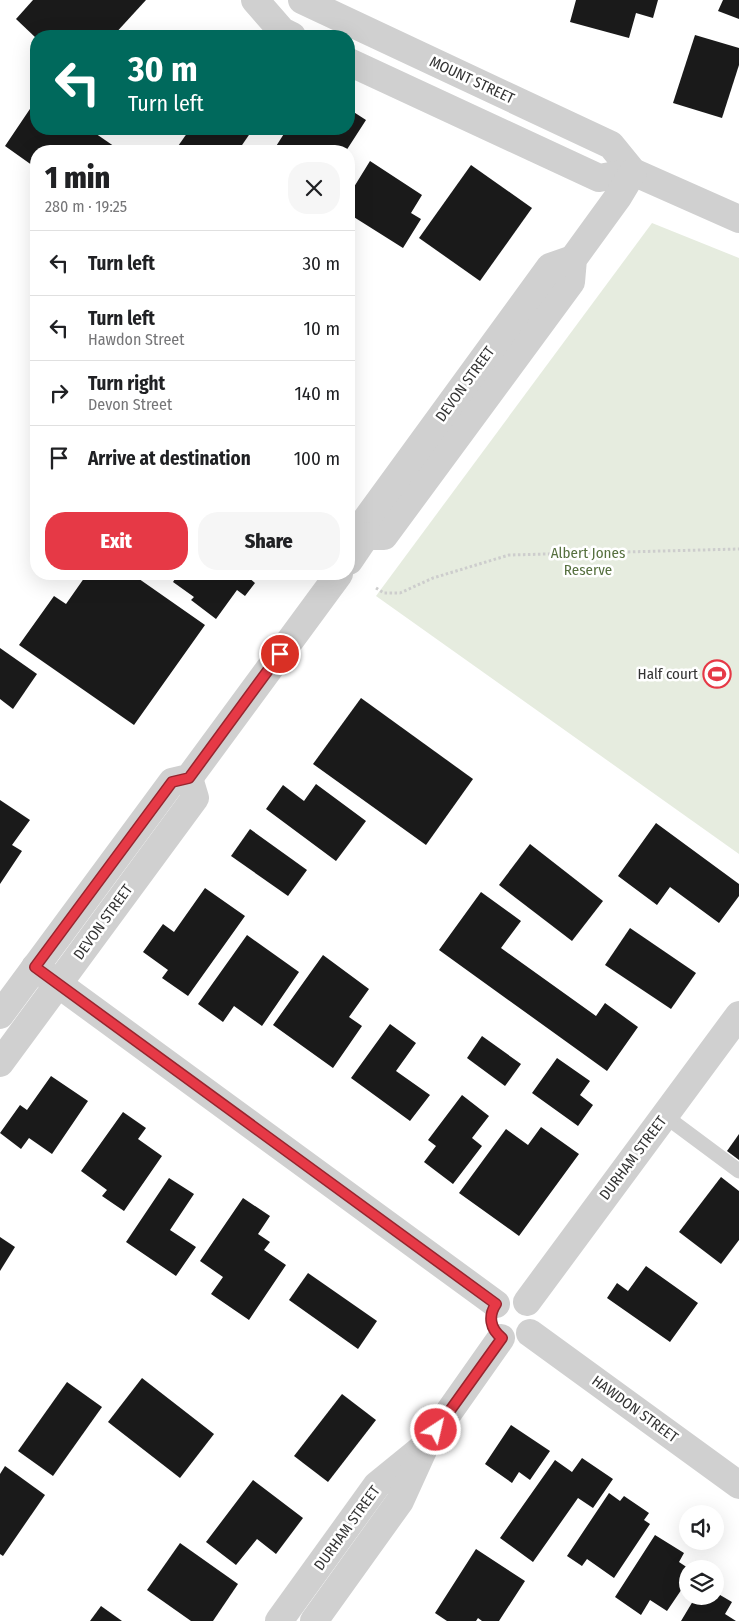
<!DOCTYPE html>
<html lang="en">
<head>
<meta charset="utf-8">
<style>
	body { margin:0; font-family:"Fira Sans Condensed",sans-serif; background:#f6f6f6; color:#202124; height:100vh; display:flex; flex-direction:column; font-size:19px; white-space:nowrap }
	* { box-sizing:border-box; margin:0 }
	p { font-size:16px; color:#757577 }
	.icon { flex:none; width:28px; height:28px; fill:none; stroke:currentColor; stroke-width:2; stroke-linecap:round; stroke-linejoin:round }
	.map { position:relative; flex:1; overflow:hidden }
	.sheet { position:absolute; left:30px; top:145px; width:325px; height:435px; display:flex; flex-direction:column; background:#fff; border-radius:20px; box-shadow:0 5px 20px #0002 }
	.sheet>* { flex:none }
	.banner { position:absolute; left:30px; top:30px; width:325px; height:105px; border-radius:20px; box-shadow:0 5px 20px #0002; background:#00695c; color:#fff; overflow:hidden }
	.tools { position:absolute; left:679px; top:1505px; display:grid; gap:10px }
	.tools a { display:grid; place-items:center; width:45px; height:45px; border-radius:50%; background:#fff; box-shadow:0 5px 20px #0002; font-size:25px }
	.pin { position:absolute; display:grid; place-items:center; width:42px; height:42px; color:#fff; margin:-21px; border:2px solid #fff; border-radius:50%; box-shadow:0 1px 5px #0007 }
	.me { position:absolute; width:55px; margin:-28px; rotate:35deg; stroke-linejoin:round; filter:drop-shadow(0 0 4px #0008) }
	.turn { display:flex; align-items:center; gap:18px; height:105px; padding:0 15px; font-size:22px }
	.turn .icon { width:65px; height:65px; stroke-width:2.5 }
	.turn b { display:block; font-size:35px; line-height:42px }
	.round { display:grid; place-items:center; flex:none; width:52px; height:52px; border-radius:20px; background:#f6f6f6 }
	.head { display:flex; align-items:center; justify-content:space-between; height:85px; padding:0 15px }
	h1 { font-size:30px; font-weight:800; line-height:38px }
	.action { display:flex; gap:10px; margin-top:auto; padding:10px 15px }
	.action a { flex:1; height:58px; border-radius:20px; background:#e63946; color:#fff; font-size:20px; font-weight:800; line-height:58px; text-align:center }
	.action a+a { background:#f6f6f6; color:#202124 }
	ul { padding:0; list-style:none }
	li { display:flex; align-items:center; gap:15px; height:65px; padding:0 15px; border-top:1px solid #e0e0e0 }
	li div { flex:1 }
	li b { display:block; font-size:19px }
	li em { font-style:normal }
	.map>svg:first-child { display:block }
</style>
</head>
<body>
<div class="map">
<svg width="739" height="1621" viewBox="0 0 739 1621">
	<rect width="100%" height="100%" fill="#fff"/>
	<!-- green -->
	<path fill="#e6ecdf" d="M652 223 739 258V854L376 596Z"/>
	<!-- building -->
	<g fill="#1a1a1a">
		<path d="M33 0H146L113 36 36 38 16 19Z"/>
		<path d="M576 0H658L653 18 636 13 629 38 570 22Z"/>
		<path d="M723 0H739V19L718 11Z"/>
		<path d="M695 35 739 48V65L722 118 673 103Z"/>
		<path d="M36 100V129H89L121 151H36V168L5 146Z"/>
		<path d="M349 109 366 120 346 151H273L287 129H349Z"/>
		<path d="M190 129H253L238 151H180L176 149Z"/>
		<path d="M370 161 422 195 411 213 421 219 403 248 349 214V195Z"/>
		<path d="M471 165 532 208 480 281 419 238Z"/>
		<path d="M87 574H132L205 625 134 725 19 645 54 596 66 604Z"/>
		<path d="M178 574H250L248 577 255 583 245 596 237 590 216 619 191 600 194 597 173 582Z"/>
		<path d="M0 648 37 674 13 709 0 699Z"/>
		<path d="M361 698 473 779 426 845 313 764Z"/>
		<path d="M316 784 366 821 336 861 266 809 283 785 304 801Z"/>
		<path d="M0 800 30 820 12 845 22 851 0 884Z"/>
		<path d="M656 823 739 884V896L719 923 670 887 657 905 618 876Z"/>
		<path d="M250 829 307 870 288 896 231 856Z"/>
		<path d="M530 844 603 901 572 941 499 885Z"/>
		<path d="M205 888 245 916 188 996 162 978 168 970 143 952 163 924 174 932Z"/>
		<path d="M481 892 521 921 501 948 596 1016 605 1003 638 1027 607 1071 439 950Z"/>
		<path d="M630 928 696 973 671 1009 605 965Z"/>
		<path d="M247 935 299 972 262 1026 234 1006 223 1022 198 1004Z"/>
		<path d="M323 955 369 989 349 1017 362 1026 333 1068 273 1025Z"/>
		<path d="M390 1024 416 1043 396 1071 430 1095 410 1121 351 1078Z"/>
		<path d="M482 1036 521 1064 505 1086 467 1058Z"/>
		<path d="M557 1058 590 1081 580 1095 593 1105 578 1126 532 1093Z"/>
		<path d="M51 1076 88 1101 52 1154 29 1138 21 1149 0 1133 20 1105 27 1110Z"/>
		<path d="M462 1095 489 1116 472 1138 482 1146 453 1184 424 1162 436 1146 428 1140Z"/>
		<path d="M123 1112 146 1128 138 1139 162 1156 124 1211 102 1196 107 1190 81 1171Z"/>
		<path d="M541 1127 579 1154 519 1236 459 1193 506 1129 528 1145Z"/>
		<path d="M739 1134V1160L727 1151Z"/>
		<path d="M721 1177 739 1191V1240L721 1264 679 1232Z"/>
		<path d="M169 1178 194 1194 170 1230 196 1247 176 1276 126 1242Z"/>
		<path d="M243 1198 270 1216 258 1234 270 1242 264 1250 286 1265 249 1320 211 1294 223 1277 200 1261Z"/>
		<path d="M0 1237 15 1247 0 1271Z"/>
		<path d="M646 1266 698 1303 670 1342 607 1298 617 1283 628 1291Z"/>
		<path d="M308 1273 377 1321 358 1349 289 1300Z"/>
		<path d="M142 1378 214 1434 180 1478 108 1422Z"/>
		<path d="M67 1382 102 1407 53 1476 18 1451Z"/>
		<path d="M342 1394 376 1420 328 1482 294 1456Z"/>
		<path d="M511 1425 550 1451 530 1480 519 1472 512 1483 485 1464Z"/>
		<path d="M582 1458 613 1479 593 1508 578 1498 533 1562 500 1538 555 1460 572 1472Z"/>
		<path d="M5 1466 45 1495 3 1556 0 1554V1474Z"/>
		<path d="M253 1480 303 1518 276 1554 257 1539 236 1565 206 1542Z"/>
		<path d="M609 1493 620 1501 624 1496 649 1513 644 1520 650 1524 614 1578 587 1559 582 1566 567 1556Z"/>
		<path d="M655 1535 684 1553 679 1562 688 1568V1580L667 1611 650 1600 641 1615 615 1597Z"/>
		<path d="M180 1543 238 1584 213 1621H191L147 1590Z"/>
		<path d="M476 1549 525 1581 499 1621H482L478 1618 476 1621H447L435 1613Z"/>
		<path d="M715 1592 732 1602 725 1614 736 1621H681L696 1596H715Z"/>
		<path d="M101 1606 122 1621H90Z"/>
	</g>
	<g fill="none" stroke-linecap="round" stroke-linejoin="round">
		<!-- path -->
		<path stroke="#cdcdcd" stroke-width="3" stroke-dasharray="2.5 2.5" stroke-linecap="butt" d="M376 588 384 593H400L433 578 509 555 739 549"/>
		<!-- service -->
		<path stroke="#d0d0d0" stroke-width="15" d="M665 1116 739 1171"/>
		<!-- minor -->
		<g stroke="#d0d0d0" stroke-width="28">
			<path d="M255 0 282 31 292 36"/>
			<path d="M302 0 611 145 633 172 739 219"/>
			<path d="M349 62 599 178 633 172"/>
			<path d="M366 536H384L571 282 573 259 618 197 633 172"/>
			<path d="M366 536 365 521 550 267 573 259"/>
			<path d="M349 561 366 536"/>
			<path d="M35 967 496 1304"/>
			<path d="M0 1015 172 782 189 778 339 574"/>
			<path d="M0 1063 195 798 189 778"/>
			<path d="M527 1302 739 1015"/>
			<path d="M530 1333 739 1485"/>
			<path d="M279 1621 377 1485 420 1450"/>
			<path d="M314 1621 400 1501 425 1446 501 1338"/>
		</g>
	</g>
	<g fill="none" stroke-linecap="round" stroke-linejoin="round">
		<!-- route casing -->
		<g stroke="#96252e" stroke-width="12">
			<path id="route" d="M280 654 189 778 172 782 35 967 496 1304C488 1316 490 1329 502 1338L436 1430"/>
		</g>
		<!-- route -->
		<use href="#route" stroke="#e63946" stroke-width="9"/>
	</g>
	<!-- icons -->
	<defs>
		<g id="stadium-ring" transform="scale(1.4375)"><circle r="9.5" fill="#fff" stroke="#e63946" stroke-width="1.5"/><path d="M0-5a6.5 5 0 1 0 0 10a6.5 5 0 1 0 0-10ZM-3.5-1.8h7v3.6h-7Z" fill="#e63946"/></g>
	</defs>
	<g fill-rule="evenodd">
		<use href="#stadium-ring" x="717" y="674"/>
	</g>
	<g text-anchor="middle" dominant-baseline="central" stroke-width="5" stroke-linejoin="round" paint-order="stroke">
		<!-- street labels -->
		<g font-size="15" fill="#333" stroke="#fff">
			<text transform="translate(472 80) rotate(25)">MOUNT STREET</text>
			<text transform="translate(465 384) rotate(-54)">DEVON STREET</text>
			<text transform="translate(103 922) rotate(-54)">DEVON STREET</text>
			<text transform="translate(633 1158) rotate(-53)">DURHAM STREET</text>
			<text transform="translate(635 1409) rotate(36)">HAWDON STREET</text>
			<text transform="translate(347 1528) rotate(-54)">DURHAM STREET</text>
		</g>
		<!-- park labels -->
		<g font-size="15" fill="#56703f" stroke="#fff">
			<text x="588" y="553">Albert Jones<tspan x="588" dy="17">Reserve</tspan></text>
		</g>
		<!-- poi labels -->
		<g font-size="15" fill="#333" stroke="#fff" text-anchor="end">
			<text x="698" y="674">Half court</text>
		</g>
	</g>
</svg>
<div class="tools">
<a><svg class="icon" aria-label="sound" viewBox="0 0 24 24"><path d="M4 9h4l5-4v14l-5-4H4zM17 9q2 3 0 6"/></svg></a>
<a><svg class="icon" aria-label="layers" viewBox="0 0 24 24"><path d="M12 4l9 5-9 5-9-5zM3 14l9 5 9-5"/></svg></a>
</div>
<div class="pin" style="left:280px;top:654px;background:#d93025"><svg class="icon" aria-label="arrive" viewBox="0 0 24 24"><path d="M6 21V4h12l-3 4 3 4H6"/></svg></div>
<svg class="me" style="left:436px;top:1430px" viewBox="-20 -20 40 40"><circle r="17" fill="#e63946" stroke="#fff" stroke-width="3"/><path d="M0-11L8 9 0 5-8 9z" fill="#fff"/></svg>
<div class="banner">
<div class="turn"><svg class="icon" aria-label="left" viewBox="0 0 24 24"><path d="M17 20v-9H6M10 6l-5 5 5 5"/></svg><div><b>30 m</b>Turn left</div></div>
</div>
<section class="sheet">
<div class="head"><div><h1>1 min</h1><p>280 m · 19:25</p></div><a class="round"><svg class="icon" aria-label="close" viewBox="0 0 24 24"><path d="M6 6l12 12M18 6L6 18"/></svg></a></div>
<ul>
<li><svg class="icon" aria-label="left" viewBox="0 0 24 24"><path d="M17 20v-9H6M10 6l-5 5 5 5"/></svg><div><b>Turn left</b></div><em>30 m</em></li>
<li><svg class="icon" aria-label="left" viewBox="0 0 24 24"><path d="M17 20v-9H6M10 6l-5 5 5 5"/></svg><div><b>Turn left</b><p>Hawdon Street</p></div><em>10 m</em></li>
<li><svg class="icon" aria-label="right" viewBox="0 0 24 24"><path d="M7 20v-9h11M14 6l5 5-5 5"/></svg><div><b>Turn right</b><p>Devon Street</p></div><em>140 m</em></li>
<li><svg class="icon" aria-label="arrive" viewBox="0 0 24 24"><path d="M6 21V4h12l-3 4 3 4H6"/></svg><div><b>Arrive at destination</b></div><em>100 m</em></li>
</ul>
<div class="action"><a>Exit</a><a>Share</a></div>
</section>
</div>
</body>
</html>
